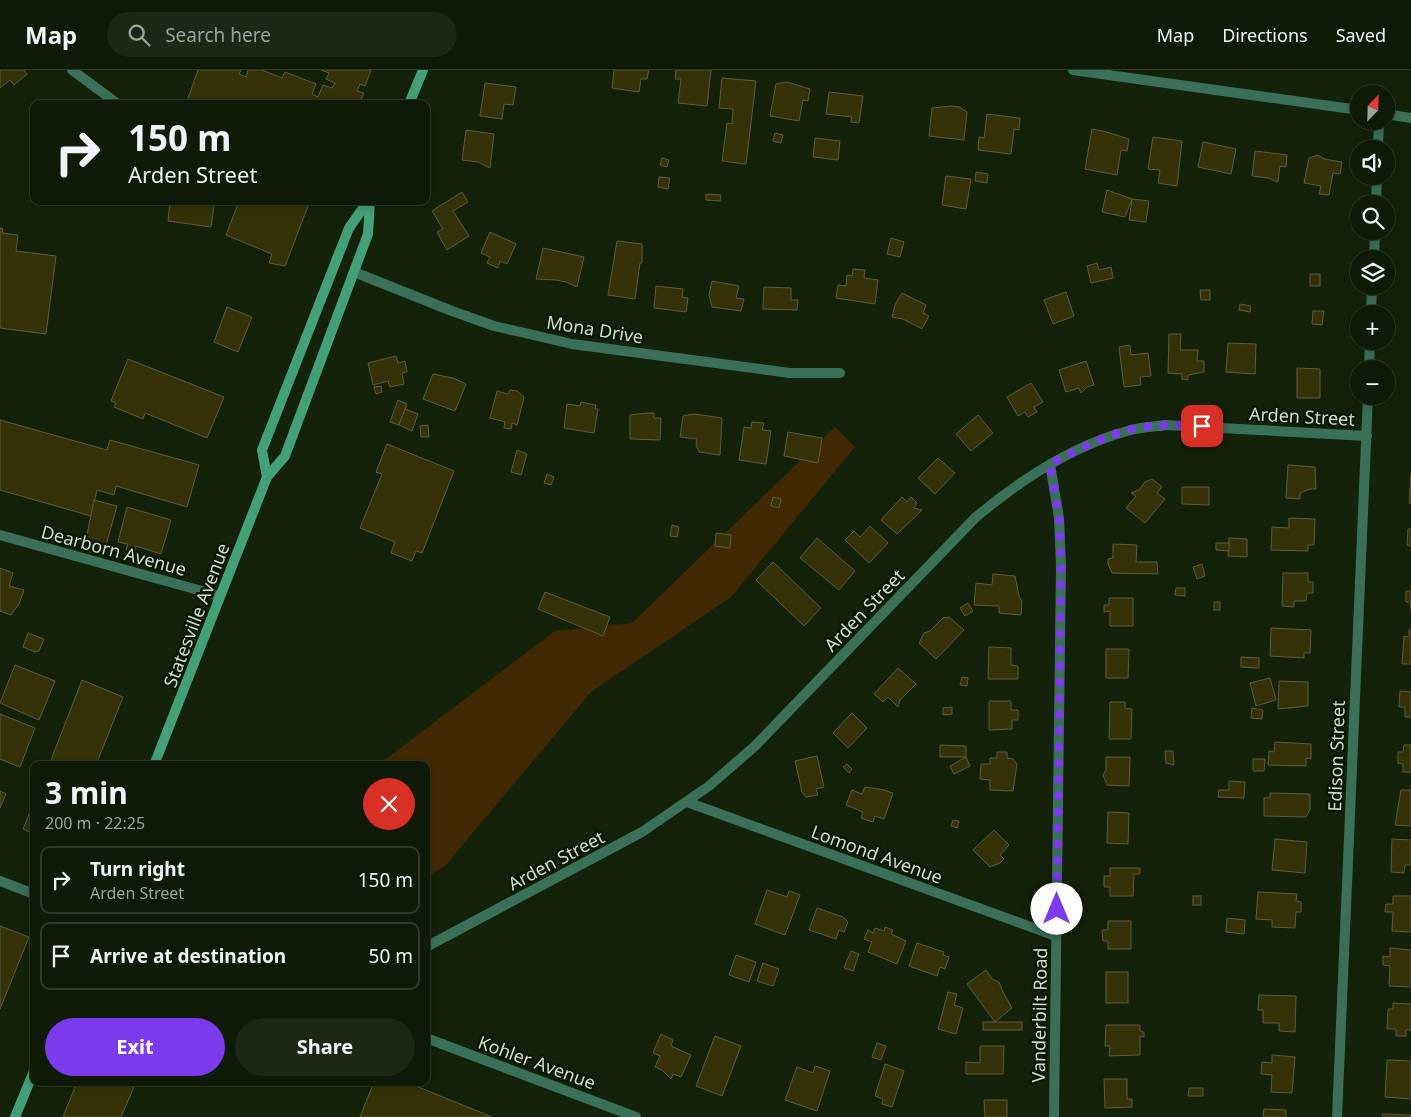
<!DOCTYPE html>
<html lang="en">
<head>
<meta charset="utf-8">
<style>
	body { margin:0; font-family:"Noto Sans",sans-serif; background:#1d2716; color:#f1f3f6; height:100vh; display:flex; flex-direction:column; font-size:19px; white-space:nowrap }
	* { box-sizing:border-box; margin:0 }
	p { font-size:16px; color:#9ba19c }
	.icon { flex:none; width:28px; height:28px; fill:none; stroke:currentColor; stroke-width:2; stroke-linecap:round; stroke-linejoin:round }
	.map { position:relative; flex:1; overflow:hidden }
	.panel { position:absolute; left:30px; top:691px; width:400px; height:325px; display:flex; flex-direction:column; background:#0f1a08; border-radius:10px; box-shadow:0 2px 8px #0003,0 0 0 1px #2f3829 }
	.panel>* { flex:none }
	.guide { position:absolute; left:30px; top:30px; width:400px; height:105px; border-radius:10px; box-shadow:0 2px 8px #0003,0 0 0 1px #2f3829; background:#0f1a08; color:#f1f3f6; overflow:hidden }
	.needle { width:32px; rotate:23deg }
	.tools { position:absolute; left:1350px; top:15px; display:grid; gap:10px }
	.tools a { display:grid; place-items:center; width:45px; height:45px; border-radius:50%; background:#0f1a08; box-shadow:0 2px 8px #0003,0 0 0 1px #2f3829; font-size:25px }
	.pin { position:absolute; display:grid; place-items:center; width:42px; height:42px; color:#fff; margin:-21px; border-radius:10px; box-shadow:0 2px 8px #0006 }
	.me { position:absolute; width:55px; margin:-28px; rotate:0deg; stroke-linejoin:round; filter:drop-shadow(0 0 4px #0008) }
	.turn { display:flex; align-items:center; gap:18px; height:105px; padding:0 15px; font-size:22px }
	.turn .icon { width:65px; height:65px; stroke-width:2.5 }
	.turn b { display:block; font-size:35px; line-height:42px }
	.round { display:grid; place-items:center; flex:none; width:52px; height:52px; border-radius:26px; background:#1d2716 }
	.headline { display:flex; align-items:center; justify-content:space-between; height:85px; padding:0 15px }
	h1 { font-size:30px; font-weight:700; line-height:38px }
	.cta { display:flex; gap:10px; margin-top:auto; padding:10px 15px }
	.cta a { flex:1; height:58px; border-radius:30px; background:#7c3aed; color:#fff; font-size:20px; font-weight:700; line-height:58px; text-align:center }
	.cta a+a { background:#1d2716; color:#f1f3f6 }
	ul { padding:0; list-style:none }
	li { display:flex; align-items:center; gap:15px; height:68px; margin:0 10px 8px; padding:0 5px; border:2px solid #2f3829; border-radius:10px }
	li div { flex:1 }
	li b { display:block; font-size:19px }
	li em { font-style:normal }
	header { display:flex; align-items:center; gap:30px; box-sizing:border-box; height:70px; padding:0 25px; background:#0f1a08; border-bottom:1px solid #2f3829 }
	header strong { font-size:24px }
	nav { display:flex; gap:28px; margin-inline-start:auto; font-size:18px }
	.search { width:350px; height:45px; background:#1d2716; display:flex; align-items:center; gap:12px; box-sizing:border-box; padding:0 18px; border-radius:28px; color:#9ba19c; font-size:19px }
	.map>svg:first-child { display:block }
</style>
</head>
<body>
<header>
<strong>Map</strong>
<div class="search"><svg class="icon" aria-label="search" viewBox="0 0 24 24"><circle cx="10" cy="10" r="6"/><path d="M15 15l6 6"/></svg>Search here</div>
<nav><a>Map</a><a>Directions</a><a>Saved</a></nav>
</header>
<div class="map">
<svg width="1411" height="1047" viewBox="0 0 1411 1047">
	<rect width="100%" height="100%" fill="#14220b"/>
	<!-- green -->
	<path fill="#402900" d="M835 357 855 377 731 527 591 622 445 796 426 807V695H378L555 561 632 553Z"/>
	<!-- building -->
	<g fill="#343107" stroke="#5b5a3c">
		<path d="M0 0H24L27 4 14 15 10 10 0 18Z"/>
		<path d="M198 0H241L239 4 246 7 248 0H262L282 8 285 2 316 14 312 24 318 27 323 15 332 18 335 13 326 9 329 3 321 0H371L365 16 360 14 357 21 364 23 359 34H186Z"/>
		<path d="M614 0H649L647 9H641L639 22 612 18Z"/>
		<path d="M676 0H711L707 36 678 33 681 9H675Z"/>
		<path d="M722 8 756 11 746 94 722 91 727 53 732 54 733 39 719 38Z"/>
		<path d="M787 12 810 19 808 31 803 30 799 51 770 46 776 14Z"/>
		<path d="M485 13 516 17 513 35 504 34 502 49 480 46Z"/>
		<path d="M829 22 863 26 859 53 851 52 852 47 826 44Z"/>
		<path d="M951 36 959 37 967 42 964 70 929 66 932 38Z"/>
		<path d="M987 44 1020 48 1019 60 1014 59 1011 84 978 80 979 67 984 68Z"/>
		<path d="M1092 59 1107 62 1129 69 1127 81 1121 80 1117 105 1085 99Z"/>
		<path d="M466 60 494 64 490 98 478 92 462 90Z"/>
		<path d="M775 63 783 65 781 73 773 71Z"/>
		<path d="M1153 67 1182 71 1177 116 1158 113 1160 100 1148 99Z"/>
		<path d="M815 68 840 71 838 90 813 87Z"/>
		<path d="M1203 72 1236 79 1231 104 1198 97Z"/>
		<path d="M1255 81 1287 85 1286 97 1280 96 1278 112 1268 108 1252 106Z"/>
		<path d="M1318 85 1324 89 1342 92 1340 104 1333 103 1329 125 1319 124 1321 116 1304 113 1309 88Z"/>
		<path d="M662 88 669 90 667 97 660 95Z"/>
		<path d="M976 102 988 104 987 113 975 111Z"/>
		<path d="M946 106 971 109 966 139 942 135Z"/>
		<path d="M659 107 670 108 668 119 658 117Z"/>
		<path d="M1107 120 1132 129 1125 147 1102 142Z"/>
		<path d="M462 122 468 132 453 141 469 166 447 180 437 162 443 159 432 141Z"/>
		<path d="M706 124 721 125 720 131 706 130Z"/>
		<path d="M1132 129 1149 131 1146 152 1129 150Z"/>
		<path d="M170 131H215L211 157 168 151Z"/>
		<path d="M239 131H310L285 196 269 193 272 184 226 165Z"/>
		<path d="M0 158 3 159 2 163 18 165 16 181 56 186 46 264 0 258Z"/>
		<path d="M490 162 516 174 507 194 500 191 498 198 487 193 490 187 481 183Z"/>
		<path d="M891 168 904 172 900 187 887 184Z"/>
		<path d="M617 171 642 174V193H640L635 229 608 225Z"/>
		<path d="M543 178 584 187 577 217 566 212 556 210 536 209Z"/>
		<path d="M1097 193 1099 200 1111 197 1113 208 1091 213 1087 196Z"/>
		<path d="M853 199 865 200 864 208 878 210 875 234 836 228 838 215 846 216 847 205 852 206Z"/>
		<rect x="1310" y="204" width="10" height="12"/>
		<path d="M712 211 739 216 736 228 744 229 741 241 712 237 709 225Z"/>
		<path d="M656 216 683 219 682 227 688 228 686 242 654 238Z"/>
		<path d="M764 217 791 218V230H798L797 240 763 239Z"/>
		<path d="M1200 220H1210V230H1201Z"/>
		<path d="M1066 222 1074 246 1053 254 1044 230Z"/>
		<path d="M902 223 926 235 923 243 929 246 922 259 903 249 892 247 895 235Z"/>
		<path d="M1240 234 1251 236 1250 242 1239 240Z"/>
		<path d="M227 237 252 247 238 282 214 272Z"/>
		<path d="M1313 241H1324L1322 255 1312 254Z"/>
		<path d="M1169 264H1181L1180 280H1198L1197 291H1204V302L1188 305V310L1182 309V304L1168 303Z"/>
		<path d="M1228 273 1256 274 1255 304 1226 302Z"/>
		<path d="M1130 275 1131 285 1148 283 1151 306 1140 307 1141 315 1124 317 1119 277Z"/>
		<path d="M396 286 398 293 405 291 407 302 402 303 404 314 390 317 388 311 373 315 368 293Z"/>
		<path d="M128 289 224 327 207 368 145 343 143 349 114 337 116 333 111 331Z"/>
		<path d="M1086 291 1094 315 1087 317 1081 323 1079 318 1066 322 1059 300Z"/>
		<path d="M1297 298 1320 299V328H1297Z"/>
		<path d="M433 304 453 308 466 314 455 341 423 329Z"/>
		<path d="M1031 313 1043 332 1034 337 1037 342 1028 347 1025 342 1018 346 1007 327Z"/>
		<path d="M381 316 382 322 376 324 374 317Z"/>
		<path d="M510 320 517 321 524 327 517 355 512 353 511 359 504 358 505 352 490 348 497 321 508 324Z"/>
		<path d="M398 330 407 334 399 355 390 352Z"/>
		<path d="M581 332 596 335 595 339H598L594 363 564 358 567 334 580 336Z"/>
		<path d="M405 339 418 344 412 361 399 355Z"/>
		<path d="M646 343H654V348H661L660 370 630 369V345Z"/>
		<path d="M694 344 722 348 720 385 699 382 696 375 697 369 680 367 683 346Z"/>
		<path d="M978 345 993 363 971 381 956 364Z"/>
		<path d="M0 350 107 380 110 370 199 395 187 437 116 416 114 425 97 420 91 446 0 420Z"/>
		<path d="M752 352 764 353 762 360 771 361 766 394 739 390 744 357 751 358Z"/>
		<path d="M428 355 429 367H421L420 356Z"/>
		<path d="M788 362 822 368 818 393 784 386Z"/>
		<path d="M387 374 454 401 422 483 416 481 412 491 391 483 395 472 360 458 382 404 376 402Z"/>
		<path d="M517 380 527 384 521 405 511 402Z"/>
		<path d="M938 388 955 403 935 424 918 408Z"/>
		<path d="M1288 395 1315 397 1316 419H1310L1300 423V429L1286 428Z"/>
		<path d="M547 404 554 407 551 415 544 413Z"/>
		<path d="M1411 404V433H1409Z"/>
		<path d="M1152 409 1162 417 1157 423 1165 429 1145 453 1126 438 1136 426 1131 423 1139 420 1145 412Z"/>
		<path d="M1182 417H1209V435L1182 434Z"/>
		<path d="M773 427 781 429 779 438 771 436Z"/>
		<path d="M902 427 907 432 911 427 917 433 914 438 922 440 897 464 881 450Z"/>
		<path d="M94 430 117 436 103 486 84 480Z"/>
		<path d="M127 437 171 450 161 484 136 476 134 483 126 480 128 474 118 472Z"/>
		<path d="M1289 448 1315 449 1314 475H1308V481L1271 480 1272 457 1289 458Z"/>
		<path d="M672 455 679 457 677 467 670 466Z"/>
		<path d="M870 456 888 473 869 493 845 470 854 461 860 467Z"/>
		<path d="M1408 459H1411V476L1407 475Z"/>
		<path d="M716 463 731 465 730 478 715 476Z"/>
		<path d="M817 468 855 501 839 520 800 488Z"/>
		<path d="M1229 468 1247 469V487L1228 486Z"/>
		<path d="M1216 473H1229V481L1216 480Z"/>
		<path d="M1113 474 1137 475 1136 492H1157L1158 504 1112 503 1108 494V489L1113 488Z"/>
		<path d="M773 492 821 538 804 556 756 510Z"/>
		<path d="M1202 494 1205 506 1197 509 1193 497Z"/>
		<path d="M0 498 13 503 9 516 24 520 19 534 11 545 0 541Z"/>
		<path d="M1283 503H1308V512H1313V523H1307L1306 531H1294V537L1282 536Z"/>
		<path d="M993 504 1015 506 1019 526 1022 531 1021 545 999 543V536L974 535 976 513 992 515Z"/>
		<path d="M1176 518H1185V526L1175 525Z"/>
		<path d="M1406 521H1411V540L1410 532H1406Z"/>
		<path d="M545 522 610 547 603 566 538 539Z"/>
		<path d="M1109 528H1133V556H1110V541L1104 542V535H1109Z"/>
		<rect x="1214" y="532" width="6" height="8"/>
		<path d="M968 533 973 541 965 546 960 538Z"/>
		<path d="M949 547 964 560 936 589 919 573 924 563 930 561 943 548Z"/>
		<path d="M1271 558 1311 560 1310 583H1304V588L1270 586Z"/>
		<path d="M1409 560H1411V594H1402L1404 566 1409 567Z"/>
		<path d="M28 563 44 569 39 581 35 582 23 577Z"/>
		<path d="M989 577 1011 578V595L1018 596V609H988Z"/>
		<path d="M1106 579H1129L1128 608H1106Z"/>
		<path d="M1241 587 1259 588V598L1241 597Z"/>
		<path d="M15 595 55 611 39 650 0 633Z"/>
		<path d="M898 598 916 614 900 630 898 637 888 627 883 632 874 624Z"/>
		<path d="M962 607 968 608 967 616 960 615Z"/>
		<path d="M1270 608 1276 630 1256 636 1250 613Z"/>
		<path d="M82 610 123 627 96 695H49Z"/>
		<path d="M1279 611 1308 612V636L1278 639Z"/>
		<path d="M1400 621 1411 622V647H1405V637H1399Z"/>
		<path d="M989 631H1011V640H1018V650H1012V659L989 660Z"/>
		<path d="M1110 632H1125V638L1132 639 1131 669H1109Z"/>
		<path d="M952 637V644L943 645V638Z"/>
		<path d="M1252 638 1263 640 1262 649 1251 648Z"/>
		<path d="M852 643 867 658 848 678 833 663Z"/>
		<path d="M0 644 35 658 20 697 0 689Z"/>
		<path d="M1275 672 1311 674V689L1306 688V696L1268 695 1269 681 1274 682Z"/>
		<path d="M940 675 966 676V687H940Z"/>
		<path d="M1404 675H1411V702H1403V694L1398 693V682H1403Z"/>
		<path d="M1165 681H1173L1174 695 1166 693Z"/>
		<path d="M997 682H1007V688L1013 689 1017 694 1013 721 990 720V710L980 709 981 694H990V688H997Z"/>
		<path d="M817 686 824 717 816 719 818 725 806 727 802 722 795 691Z"/>
		<path d="M966 687 970 696 954 704 950 696Z"/>
		<path d="M1106 687H1130L1129 716 1107 715 1103 705 1106 700Z"/>
		<path d="M1253 689H1265L1264 701H1253Z"/>
		<path d="M847 694 852 699 849 703 843 697Z"/>
		<path d="M1229 711 1245 712 1244 728 1218 727 1219 720H1229Z"/>
		<path d="M865 717 884 720 893 723 884 749 875 746 873 752 861 748 863 742 846 735 852 720 862 724Z"/>
		<path d="M1401 720H1411V756L1395 755Z"/>
		<path d="M0 721 6 724 0 738Z"/>
		<path d="M1270 723 1310 724V739L1306 747 1264 746V728H1270Z"/>
		<path d="M34 732V764L23 759Z"/>
		<path d="M1108 742 1129 743 1128 774 1107 773Z"/>
		<path d="M953 750 959 751 957 758 951 756Z"/>
		<path d="M994 760 1009 775 1000 785 1004 789 1000 793 990 797 973 780Z"/>
		<path d="M1275 769 1307 772 1305 803 1272 800Z"/>
		<path d="M1392 769 1411 770V795H1405L1404 803 1391 802Z"/>
		<path d="M1110 798H1140V804H1134L1133 826H1110V817H1104V806H1110Z"/>
		<path d="M767 820 787 827 789 821 800 825 785 865 755 854Z"/>
		<path d="M1258 822 1297 824 1296 831 1301 832V842H1296L1295 858 1272 857V850L1256 849Z"/>
		<rect x="1193" y="826" width="8" height="9"/>
		<path d="M1393 826H1411V862L1392 861 1393 842H1385L1386 834H1393Z"/>
		<path d="M817 838 843 847 848 852 844 862 839 860 836 869 809 860Z"/>
		<path d="M1227 848 1245 850 1244 864 1226 862Z"/>
		<path d="M1108 851H1131V879H1108V871H1103L1102 860H1108Z"/>
		<path d="M0 856 29 867 0 939Z"/>
		<path d="M885 857 893 860 891 864 906 871 897 894 868 882 872 872 864 869 868 860 873 863 875 858 884 861Z"/>
		<path d="M917 873 944 882 943 885 949 887 945 899 940 897 937 906 909 896Z"/>
		<path d="M1390 878 1411 880V917L1389 916 1390 896 1383 895V886L1390 887Z"/>
		<path d="M851 881 859 884 853 901 844 898Z"/>
		<path d="M736 885 756 892 749 912 729 905Z"/>
		<path d="M763 893 779 899 773 916 757 911Z"/>
		<path d="M986 900 992 909 999 912 1003 922 1012 938 995 952 967 914Z"/>
		<rect x="1106" y="902" width="22" height="31"/>
		<path d="M948 922 957 924 954 935 963 938 956 964 938 959Z"/>
		<path d="M1259 925 1296 926 1295 962 1279 961V953H1263V940H1258Z"/>
		<path d="M1393 933 1411 934V960H1406V966H1396V959H1387L1388 939H1393Z"/>
		<rect x="983" y="952" width="39" height="8"/>
		<path d="M1106 955H1140V961L1144 962V967L1140 966V985L1109 986 1110 976H1105Z"/>
		<path d="M661 964 673 970 671 976 691 985 681 1007 673 1004 671 1009 662 1000 655 997 660 986 653 983Z"/>
		<path d="M715 966 741 976 722 1026 696 1016Z"/>
		<path d="M877 973 886 976 881 990 872 987Z"/>
		<path d="M980 976H1004L1003 1004H966V992L980 993Z"/>
		<path d="M1272 985 1295 987 1292 1023 1271 1022 1272 1005 1261 1004 1262 992 1272 993Z"/>
		<path d="M1387 990 1411 991V1029L1385 1027Z"/>
		<path d="M885 994 904 1001 892 1037 882 1034 883 1029 875 1026Z"/>
		<path d="M815 996 830 1001 817 1041 785 1030 797 997 813 1003Z"/>
		<path d="M1104 1009H1127V1029H1132V1037L1105 1038Z"/>
		<path d="M77 1012H136L121 1047H63Z"/>
		<path d="M374 1012H406L492 1047H360Z"/>
		<path d="M1189 1018H1203V1026H1188Z"/>
		<path d="M984 1030H1007V1047H985Z"/>
		<path d="M1264 1039 1286 1040V1047H1263Z"/>
		<path d="M1382 1044 1411 1045 1410 1047H1382Z"/>
	</g>
	<g fill="none" stroke-linecap="round" stroke-linejoin="round">
		<!-- street -->
		<g stroke="#3a7058" stroke-width="10">
			<path d="M72 0 118 34"/>
			<path d="M1073 0 1359 40"/>
			<path d="M1386 44 1411 48"/>
			<path d="M1378 79 1379 51"/>
			<path d="M1376 134 1377 106"/>
			<path d="M1374 189 1375 161"/>
			<path d="M354 202 452 241 494 256 572 274 790 303H840"/>
			<path d="M1371 244 1372 216"/>
			<path d="M1369 299 1370 271"/>
			<path d="M1050 394 1059 448 1061 495 1054 1047"/>
			<path d="M0 465 220 526"/>
			<path d="M687 732 1056 866"/>
			<path d="M0 811 34 824"/>
			<path d="M426 877 642 762 709 716 755 676 975 448C1020 410 1073 375 1131 360 1142 357 1154 357 1165 355L1367 366"/>
			<path d="M426 968 636 1047"/>
			<path d="M1337 1047 1368 326"/>
		</g>
		<!-- secondary -->
		<g stroke="#43a079" stroke-width="10">
			<path d="M409 34 423 0"/>
			<path d="M267 407 262 380 349 158 368 131"/>
			<path d="M154 695 267 407 285 386 368 164 370 131"/>
			<path d="M15 1047 34 1001"/>
		</g>
	</g>
	<g fill="none" stroke-linecap="round" stroke-linejoin="round">
		<!-- route -->
		<path stroke="#7c3aed" stroke-width="9" stroke-dasharray="0 16.2" d="M1057 839 1061 495 1059 448 1050 394C1077 381 1103 366 1132 359 1155 354 1179 355 1202 356"/>
	</g>
	<g text-anchor="middle" dominant-baseline="central" stroke-width="5" stroke-linejoin="round" paint-order="stroke">
		<!-- street labels -->
		<g font-size="18" fill="#d2dccd" stroke="#0b1803">
			<text transform="translate(595 259) rotate(9)">Mona Drive</text>
			<text transform="translate(1302 346) rotate(3)">Arden Street</text>
			<text transform="translate(114 480) rotate(15)">Dearborn Avenue</text>
			<text transform="translate(864 540) rotate(-46)">Arden Street</text>
			<text transform="translate(196 545) rotate(-69)">Statesville Avenue</text>
			<text transform="translate(1336 686) rotate(-88)">Edison Street</text>
			<text transform="translate(877 784) rotate(20)">Lomond Avenue</text>
			<text transform="translate(556 790) rotate(-28)">Arden Street</text>
			<text transform="translate(1039 945) rotate(-89)">Vanderbilt Road</text>
			<text transform="translate(537 992) rotate(20)">Kohler Avenue</text>
		</g>
	</g>
</svg>
<div class="tools">
<a><svg class="needle" viewBox="-14 -14 28 28"><path d="M0-13l5 13h-10z" fill="#e53935"/><path d="M0 13l5-13h-10z" fill="#9ba19c"/></svg></a>
<a><svg class="icon" aria-label="sound" viewBox="0 0 24 24"><path d="M4 9h4l5-4v14l-5-4H4zM17 9q2 3 0 6"/></svg></a>
<a><svg class="icon" aria-label="search" viewBox="0 0 24 24"><circle cx="10" cy="10" r="6"/><path d="M15 15l6 6"/></svg></a>
<a><svg class="icon" aria-label="layers" viewBox="0 0 24 24"><path d="M12 4l9 5-9 5-9-5zM3 14l9 5 9-5"/></svg></a>
<a>+</a>
<a>−</a>
</div>
<div class="pin" style="left:1202px;top:356px;background:#d93025"><svg class="icon" aria-label="arrive" viewBox="0 0 24 24"><path d="M6 21V4h12l-3 4 3 4H6"/></svg></div>
<svg class="me" style="left:1057px;top:839px" viewBox="-20 -20 40 40"><circle r="19" fill="#fff"/><path d="M0-13L10 11 0 6-10 11z" fill="#7c3aed"/></svg>
<div class="guide">
<div class="turn"><svg class="icon" aria-label="right" viewBox="0 0 24 24"><path d="M7 20v-9h11M14 6l5 5-5 5"/></svg><div><b>150 m</b>Arden Street</div></div>
</div>
<section class="panel">
<div class="headline"><div><h1>3 min</h1><p>200 m · 22:25</p></div><a class="round" style="background:#d93025;color:#fff"><svg class="icon" aria-label="close" viewBox="0 0 24 24"><path d="M6 6l12 12M18 6L6 18"/></svg></a></div>
<ul>
<li><svg class="icon" aria-label="right" viewBox="0 0 24 24"><path d="M7 20v-9h11M14 6l5 5-5 5"/></svg><div><b>Turn right</b><p>Arden Street</p></div><em>150 m</em></li>
<li><svg class="icon" aria-label="arrive" viewBox="0 0 24 24"><path d="M6 21V4h12l-3 4 3 4H6"/></svg><div><b>Arrive at destination</b></div><em>50 m</em></li>
</ul>
<div class="cta"><a>Exit</a><a>Share</a></div>
</section>
</div>
</body>
</html>
